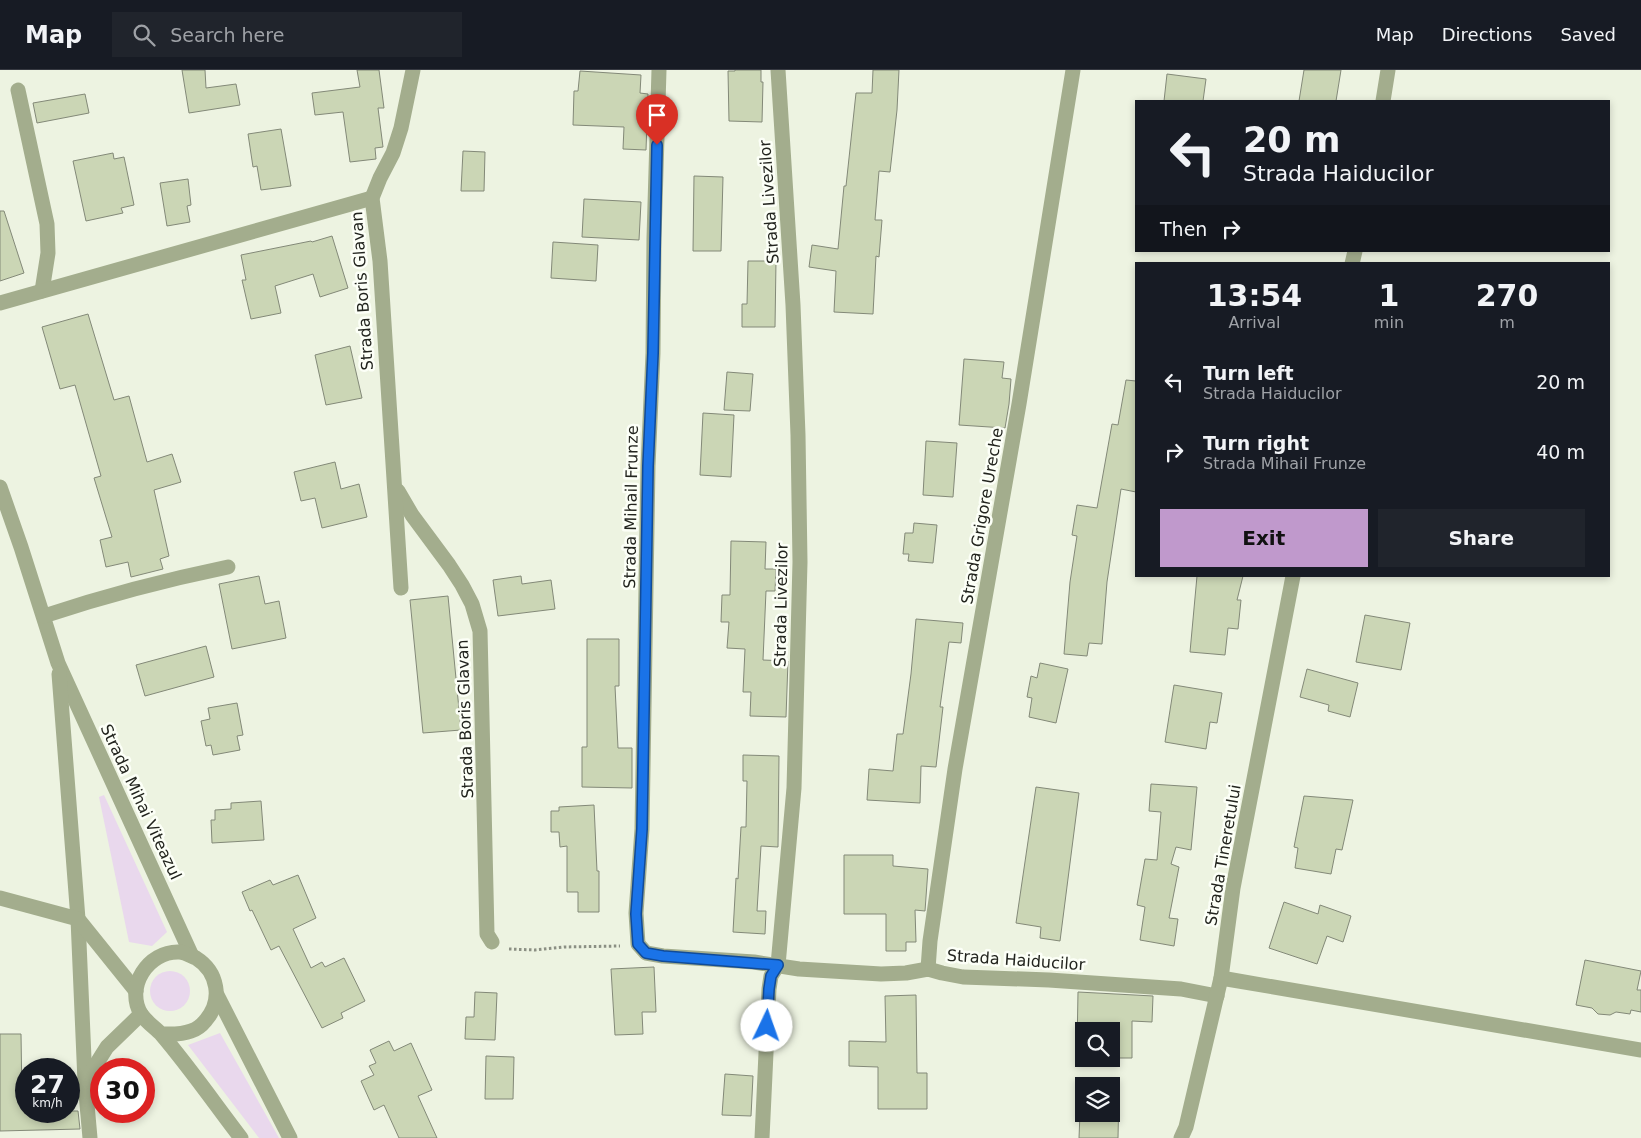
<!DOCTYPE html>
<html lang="en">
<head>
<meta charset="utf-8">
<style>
	body { margin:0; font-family:"DejaVu Sans",sans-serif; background:#20242c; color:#f1f3f6; height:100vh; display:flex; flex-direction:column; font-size:19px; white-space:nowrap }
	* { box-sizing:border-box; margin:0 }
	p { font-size:16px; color:#9ea1a6 }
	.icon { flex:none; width:28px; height:28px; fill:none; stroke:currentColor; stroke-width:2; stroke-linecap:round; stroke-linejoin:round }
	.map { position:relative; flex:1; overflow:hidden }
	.details { position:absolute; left:1135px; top:192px; width:475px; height:315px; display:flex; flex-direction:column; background:#171b24; border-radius:0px; box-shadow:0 2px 8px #0003 }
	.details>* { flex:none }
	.guide { position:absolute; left:1135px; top:30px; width:475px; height:152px; border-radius:0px; box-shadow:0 2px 8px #0003; background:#171b24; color:#f1f3f6; overflow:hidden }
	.buttons { position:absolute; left:1075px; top:952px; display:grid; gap:10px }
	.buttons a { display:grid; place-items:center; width:45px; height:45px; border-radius:0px; background:#171b24; box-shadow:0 2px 8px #0003; font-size:25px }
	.speed { position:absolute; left:15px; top:988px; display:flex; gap:10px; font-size:25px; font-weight:700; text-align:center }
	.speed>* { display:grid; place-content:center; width:65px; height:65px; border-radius:50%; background:#171b24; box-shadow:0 2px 8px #0003; line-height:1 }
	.speed small { font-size:12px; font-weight:400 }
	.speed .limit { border:8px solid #d22; background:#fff; color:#111 }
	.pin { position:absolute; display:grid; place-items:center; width:42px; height:42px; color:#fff; margin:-51px -21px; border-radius:50% 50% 50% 0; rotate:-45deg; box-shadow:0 0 5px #0007 }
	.pin .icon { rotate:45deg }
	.me { position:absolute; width:55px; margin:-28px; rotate:3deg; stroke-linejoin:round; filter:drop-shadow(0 0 4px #0008) }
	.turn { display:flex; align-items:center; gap:18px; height:105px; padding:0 25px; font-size:22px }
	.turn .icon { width:65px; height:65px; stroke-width:2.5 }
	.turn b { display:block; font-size:35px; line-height:42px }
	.then { display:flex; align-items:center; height:48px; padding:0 25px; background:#0003; gap:10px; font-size:19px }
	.eta { display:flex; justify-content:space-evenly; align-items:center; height:85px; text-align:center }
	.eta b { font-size:30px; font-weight:700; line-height:35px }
	.primary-button { display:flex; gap:10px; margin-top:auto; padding:10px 25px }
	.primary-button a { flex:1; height:58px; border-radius:0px; background:#c099cc; color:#111; font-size:20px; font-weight:700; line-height:58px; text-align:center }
	.primary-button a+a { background:#20242c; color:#f1f3f6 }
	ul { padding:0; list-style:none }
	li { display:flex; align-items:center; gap:15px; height:70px; padding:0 25px }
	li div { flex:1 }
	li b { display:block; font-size:19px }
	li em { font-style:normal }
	header { display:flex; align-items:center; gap:30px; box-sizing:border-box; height:70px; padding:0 25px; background:#171b24; border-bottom:1px solid #363941 }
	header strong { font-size:24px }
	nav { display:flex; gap:28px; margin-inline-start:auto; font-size:18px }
	.search { width:350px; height:45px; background:#20242c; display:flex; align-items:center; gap:12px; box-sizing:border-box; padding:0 18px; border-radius:0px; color:#9ea1a6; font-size:19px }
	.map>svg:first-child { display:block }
</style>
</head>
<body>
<header>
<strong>Map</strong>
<div class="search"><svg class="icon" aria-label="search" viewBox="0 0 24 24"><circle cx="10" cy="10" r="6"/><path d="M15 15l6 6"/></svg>Search here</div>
<nav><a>Map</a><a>Directions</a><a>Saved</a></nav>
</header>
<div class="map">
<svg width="1641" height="1068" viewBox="0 0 1641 1068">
	<rect width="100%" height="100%" fill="#edf3e1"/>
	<!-- green -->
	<g fill="#e9d8ed">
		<path d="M104 725 167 862 152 876 129 872 99 727Z"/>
		<circle cx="170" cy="921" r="20"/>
		<path d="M220 963 279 1068H259L188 975Z"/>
	</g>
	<!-- building -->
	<g fill="#cbd6b5" stroke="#838978">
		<path d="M182 0H205L206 18 236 14 240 35 189 43Z"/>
		<path d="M357 0H379L384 38H378L383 77 375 78 376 89 350 92 343 42 315 45 312 23 360 17Z"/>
		<path d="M735 0H761V12H763L762 52 729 51 728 1H735Z"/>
		<path d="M873 0H899L897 40 890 102 879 101 875 150H882L879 187 876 186 873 244 834 242 836 201 809 197 812 175 838 179 844 116H846L856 23H872Z"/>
		<path d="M1304 0H1341L1336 31H1299Z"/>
		<path d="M580 1 641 5 640 23 648 24 646 80 623 79 624 57 573 55 574 21H578Z"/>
		<path d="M1167 4 1206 9 1203 31H1164Z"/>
		<path d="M85 24 89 43 37 53 33 33Z"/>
		<path d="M281 59 291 116 261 120 257 96 253 97 248 64Z"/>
		<path d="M463 81 485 82 484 121H461Z"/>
		<path d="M113 83 114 89 124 87 134 135 121 138 123 143 86 151 73 91Z"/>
		<path d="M694 106 723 107 721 181H693Z"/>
		<path d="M188 109 191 135 187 136 190 152 167 156 160 113Z"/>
		<path d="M584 129 641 132 639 170 582 167Z"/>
		<path d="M0 141H4L24 203 0 211Z"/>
		<path d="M332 166 348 218 320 227 313 204 275 216 281 243 251 249 242 210H246L241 185 311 171 312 172Z"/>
		<path d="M553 172 598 175 596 211 551 208Z"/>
		<path d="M748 191H776L775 257H742V234H747Z"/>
		<path d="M88 244 114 330 129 326 147 392 172 384 181 412 154 420 169 486 160 489 163 499 131 507 128 492 106 497 100 470 112 467 94 408 101 406 75 315 60 319 42 257Z"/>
		<path d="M350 276 362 328 326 335 315 285Z"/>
		<path d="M964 289 1004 292 1002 308 1011 309 1009 334 1005 358 959 355Z"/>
		<path d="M727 302 753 304 750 341 724 340Z"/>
		<path d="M1126 310 1136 311V422L1121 419 1107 512 1102 574 1089 573 1087 586 1064 584 1070 512 1077 466 1072 465 1077 435 1097 438 1112 354 1118 355Z"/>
		<path d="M703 343 734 345 731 407 700 405Z"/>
		<path d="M926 371 957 373 953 427 923 425Z"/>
		<path d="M335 392 341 419 359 414 367 447 322 458 315 428 301 431 294 402Z"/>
		<path d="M914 453 937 455 933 493 908 491 909 484H903L905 463H913Z"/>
		<path d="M731 471 766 472 765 499H776L775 521H766L763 590 788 591 786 647 750 646 751 622H743L745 579 727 578 729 552H721L722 525H730Z"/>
		<path d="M259 506 265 534 279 531 286 568 232 579 219 514Z"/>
		<path d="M521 506 522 514 551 510 555 539 498 546 493 510Z"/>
		<path d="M1197 506H1243L1237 530H1241L1238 559 1228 558 1225 585 1190 582Z"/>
		<path d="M448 526 461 660 423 663 410 530Z"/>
		<path d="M1365 545 1410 553 1401 600 1356 592Z"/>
		<path d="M916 549 963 553 961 573 949 572 940 637H943L936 697 921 696 920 733 867 730 869 699 893 701 897 664H903L911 604Z"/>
		<path d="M587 569H619V616H615L618 678H632V718L582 717V677H587Z"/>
		<path d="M206 576 214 607 145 626 136 595Z"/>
		<path d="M1040 593 1068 599 1056 653 1029 647 1032 628 1027 627 1031 606 1037 608Z"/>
		<path d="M1307 599 1358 613 1350 647 1328 641 1329 635 1300 627Z"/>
		<path d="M1174 615 1222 623 1217 653 1210 652 1206 679 1165 672Z"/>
		<path d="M237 633 243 665 237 666 240 680 213 685 211 675 206 676 201 651 210 649 208 638Z"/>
		<path d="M743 685 779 686 778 777 761 776 757 841H766L765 864 733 862 736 808 738 809 741 757H746L747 711H743Z"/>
		<path d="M1151 714 1197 717 1191 780 1176 777 1171 794 1179 797 1169 848 1178 849 1174 876 1140 870 1145 837 1137 835 1145 789 1157 790 1161 742 1149 741Z"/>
		<path d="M1036 717 1079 723 1060 871 1040 868 1041 857 1016 853Z"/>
		<path d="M1304 726 1353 730 1342 780 1336 779 1331 804 1295 798 1298 778 1294 777Z"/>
		<path d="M261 731 264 770 212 773 211 750H215V740L231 739V733Z"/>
		<path d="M594 735 597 801H599V842H578V822H567V776L560 777 559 762H551V741H559V737Z"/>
		<path d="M844 785H893V796L928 799 925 841 915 840 916 872H906V881H886V844H844Z"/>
		<path d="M298 805 316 848 293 859 311 898 322 892 325 897 344 888 365 931 341 943 343 948 322 958 279 876 271 880 252 840 250 841 242 822 270 810 273 815Z"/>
		<path d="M1284 832 1318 844 1320 835 1351 846 1343 872 1327 866 1317 894 1269 878Z"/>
		<path d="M1585 890 1641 901 1637 920H1641V942L1631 940 1630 944 1616 942 1610 945 1598 944 1592 938 1576 935Z"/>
		<path d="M654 897 656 942H642L643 964 615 965 611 899Z"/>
		<path d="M475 922 497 923 495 970 465 969 466 947H474Z"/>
		<path d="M1078 922 1153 926 1152 952 1132 951V988H1111V961H1084V979H1077Z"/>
		<path d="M916 925 917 1003H927V1039H878V997L849 996V971L886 972 885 926Z"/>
		<path d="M0 964H21L22 1030H26V1041H78L80 1059 0 1061Z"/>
		<path d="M389 971 394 981 411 973 432 1020 418 1026 437 1068H399L384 1035 374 1040 361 1011 374 1005 369 996 376 993 370 980Z"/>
		<path d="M486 986 514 987 513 1029H485Z"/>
		<path d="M725 1004 753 1006 751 1046 722 1045Z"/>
		<path d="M1081 1018H1084V1044H1111V1019H1119L1118 1068H1079Z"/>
	</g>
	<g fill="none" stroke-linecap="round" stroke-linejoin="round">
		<!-- path -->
		<path stroke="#8b8f83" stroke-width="3" stroke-dasharray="2.5 2.5" stroke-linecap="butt" d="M509 879 535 880 564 877 620 876"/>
		<!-- minor -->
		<g stroke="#a3ad8d" stroke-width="15">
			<path d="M659 0 654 168 653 283 648 396 642 759 636 843 638 874 646 883 663 886 754 892 799 899 881 904 906 903 928 899 942 903 963 907 1049 910 1181 919 1217 926"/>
			<path d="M18 20 47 154 48 183 42 221"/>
			<path d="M1383 31 1388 0"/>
			<path d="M1352 194 1355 181"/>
			<path d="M0 233 372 128"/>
			<path d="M0 417 21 477 58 593 192 886"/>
			<path d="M398 421 412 445 449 495 462 515 472 534 480 561 487 864 492 872"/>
			<path d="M401 518 380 191 372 128 380 108 393 83 401 58 413 0"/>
			<path d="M44 546C104 526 165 510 228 497"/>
			<path d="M59 604 78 849 85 1012 90 1068"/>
			<path d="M0 828 78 849 136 921"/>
			<path d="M928 899 930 871 955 699 1019 334 1073 0"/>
			<path d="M1221 908 1641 980"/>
			<path d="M217 925 290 1068"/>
			<path d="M161 964C171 964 181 965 191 961 198 959 202 955 206 950 223 930 218 902 196 888 191 886 184 882 179 882 148 881 125 917 141 944 147 953 156 958 162 965 190 998 215 1034 241 1068"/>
			<path d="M85 1012 107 977 141 944"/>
			<path d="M762 1068 769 919 771 906 778 895 794 718 800 492 798 365 793 235 778 0"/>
			<path d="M1181 1068 1186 1057 1221 908 1233 818 1293 506"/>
		</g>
	</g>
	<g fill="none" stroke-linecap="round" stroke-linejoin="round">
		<!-- route casing -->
		<g stroke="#114b97" stroke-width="12">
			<path id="route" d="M657 75 653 283 648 396 642 759 636 844 638 874 646 883 663 886 778 895 771 906 769 919 767 956"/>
		</g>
		<!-- route -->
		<use href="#route" stroke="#1a73e8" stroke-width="9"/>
	</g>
	<g text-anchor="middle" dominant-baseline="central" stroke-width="5" stroke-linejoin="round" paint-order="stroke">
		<!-- street labels -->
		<g font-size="16" fill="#22241e" stroke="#fcfff7">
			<text transform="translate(769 132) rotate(-94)">Strada Livezilor</text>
			<text transform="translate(362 221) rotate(-94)">Strada Boris Glavan</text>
			<text transform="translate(631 437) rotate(-89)">Strada Mihail Frunze</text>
			<text transform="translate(982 446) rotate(-80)">Strada Grigore Ureche</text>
			<text transform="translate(781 535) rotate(-89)">Strada Livezilor</text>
			<text transform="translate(465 649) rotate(-92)">Strada Boris Glavan</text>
			<text transform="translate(141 732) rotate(65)">Strada Mihai Viteazul</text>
			<text transform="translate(1223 785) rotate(-80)">Strada Tineretului</text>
			<text transform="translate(1016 890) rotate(4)">Strada Haiducilor</text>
		</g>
	</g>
</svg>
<div class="buttons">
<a><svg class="icon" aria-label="search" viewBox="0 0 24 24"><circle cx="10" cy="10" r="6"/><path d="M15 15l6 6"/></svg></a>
<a><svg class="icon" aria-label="layers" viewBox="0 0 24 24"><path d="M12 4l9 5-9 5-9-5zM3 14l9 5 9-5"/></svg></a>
</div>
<div class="speed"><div>27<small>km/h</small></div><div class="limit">30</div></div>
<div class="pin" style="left:657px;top:75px;background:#d93025"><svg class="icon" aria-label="arrive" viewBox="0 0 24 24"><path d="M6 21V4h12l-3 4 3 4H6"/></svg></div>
<svg class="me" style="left:767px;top:956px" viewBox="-20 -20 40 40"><circle r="19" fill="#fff"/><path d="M0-13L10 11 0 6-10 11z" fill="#1a73e8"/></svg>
<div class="guide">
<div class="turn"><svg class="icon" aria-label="left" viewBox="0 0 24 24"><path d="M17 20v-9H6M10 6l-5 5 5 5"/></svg><div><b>20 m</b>Strada Haiducilor</div></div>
<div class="then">Then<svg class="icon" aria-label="right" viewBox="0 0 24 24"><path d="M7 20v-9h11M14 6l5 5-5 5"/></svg></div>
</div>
<section class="details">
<div class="eta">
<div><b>13:54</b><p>Arrival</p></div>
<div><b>1</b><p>min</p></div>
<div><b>270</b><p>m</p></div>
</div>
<ul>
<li><svg class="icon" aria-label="left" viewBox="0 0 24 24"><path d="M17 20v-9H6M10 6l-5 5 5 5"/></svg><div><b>Turn left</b><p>Strada Haiducilor</p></div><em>20 m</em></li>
<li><svg class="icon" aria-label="right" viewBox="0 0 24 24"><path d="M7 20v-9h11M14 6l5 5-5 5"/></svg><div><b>Turn right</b><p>Strada Mihail Frunze</p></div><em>40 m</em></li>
</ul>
<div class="primary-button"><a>Exit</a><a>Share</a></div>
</section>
</div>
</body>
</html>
